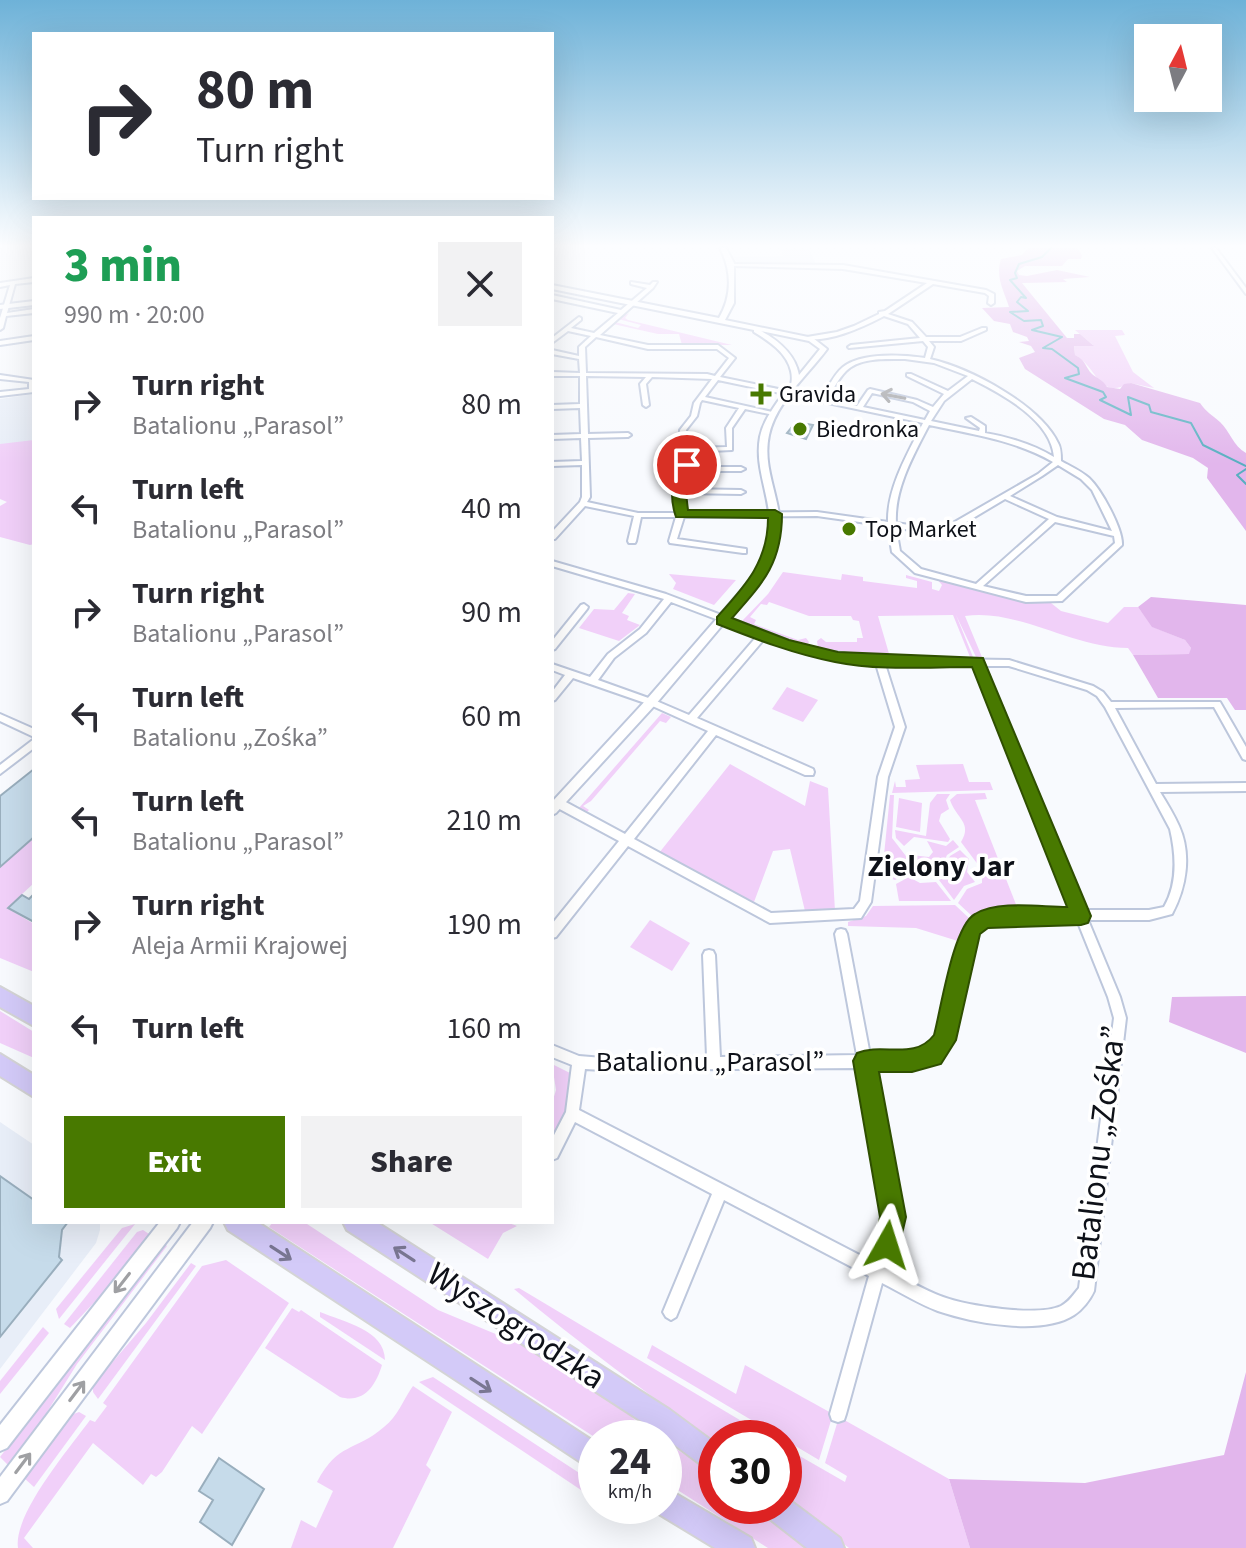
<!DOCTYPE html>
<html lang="en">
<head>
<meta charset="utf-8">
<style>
	body { margin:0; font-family:"Source Sans 3",sans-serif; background:#f2f2f3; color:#2b2b33; height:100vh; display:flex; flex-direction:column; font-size:30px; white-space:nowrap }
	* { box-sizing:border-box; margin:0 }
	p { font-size:26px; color:#7c7c81 }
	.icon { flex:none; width:44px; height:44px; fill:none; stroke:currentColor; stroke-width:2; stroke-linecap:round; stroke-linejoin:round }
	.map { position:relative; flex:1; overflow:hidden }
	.side { position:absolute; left:32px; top:216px; width:522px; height:1008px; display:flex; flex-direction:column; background:#fff; border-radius:0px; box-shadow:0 8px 32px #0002 }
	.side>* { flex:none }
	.top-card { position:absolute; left:32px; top:32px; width:522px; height:168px; border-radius:0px; box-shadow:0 8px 32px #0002; background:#fff; color:#2b2b33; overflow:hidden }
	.needle { width:52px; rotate:7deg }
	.tools { position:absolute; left:1134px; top:24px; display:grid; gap:16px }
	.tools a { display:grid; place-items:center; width:88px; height:88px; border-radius:0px; background:#fff; box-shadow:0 8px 32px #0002; font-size:40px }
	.speed { position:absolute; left:578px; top:1420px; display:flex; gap:16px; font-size:40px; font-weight:700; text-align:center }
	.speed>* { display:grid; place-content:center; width:104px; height:104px; border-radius:50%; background:#fff; box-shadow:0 8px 32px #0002; line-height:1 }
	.speed small { font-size:20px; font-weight:400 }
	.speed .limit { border:12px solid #d22; background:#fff; color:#111 }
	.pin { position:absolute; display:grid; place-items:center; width:68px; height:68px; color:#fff; margin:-34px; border:4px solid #fff; border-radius:50%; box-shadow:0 2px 8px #0007 }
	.me { position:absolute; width:88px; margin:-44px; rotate:6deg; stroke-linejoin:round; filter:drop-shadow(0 0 6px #0008) }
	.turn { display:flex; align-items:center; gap:28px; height:168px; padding:0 32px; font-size:36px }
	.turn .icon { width:104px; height:104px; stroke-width:2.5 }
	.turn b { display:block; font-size:56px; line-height:68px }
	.round { display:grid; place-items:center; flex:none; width:84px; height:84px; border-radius:0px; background:#f2f2f3 }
	.headline { display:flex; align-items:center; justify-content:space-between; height:136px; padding:0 32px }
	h1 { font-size:48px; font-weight:800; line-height:60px; color:#1e9e55 }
	.action { display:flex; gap:16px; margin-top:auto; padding:16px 32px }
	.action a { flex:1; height:92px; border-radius:0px; background:#487900; color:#fff; font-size:32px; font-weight:800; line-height:92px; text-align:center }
	.action a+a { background:#f2f2f3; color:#2b2b33 }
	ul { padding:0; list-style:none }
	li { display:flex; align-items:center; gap:24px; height:104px; padding:0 32px }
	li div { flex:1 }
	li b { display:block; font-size:30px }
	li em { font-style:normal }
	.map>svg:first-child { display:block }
</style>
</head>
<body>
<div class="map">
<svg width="1246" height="1548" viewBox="0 0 1246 1548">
	<rect width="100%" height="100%" fill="#f8fafe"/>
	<!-- built -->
	<g fill="#e8eef8">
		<path d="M781 249H809L816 264H746L736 261 734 257 783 256Z"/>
		<path d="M34 394V449L0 454V399Z"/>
		<path d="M0 1122 34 1145V1222H100V1230L96 1243 0 1369Z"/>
	</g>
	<!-- green -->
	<g fill="#f1d0f9">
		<path d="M629 313 625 318 628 320 732 345H682L679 334H658L613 324 603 333 607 336 603 335 602 333 615 322 638 328 641 325 618 319Z"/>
		<path d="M1075 330H1122L1125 335 1115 336 1133 372 1154 388 1130 383C1098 401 1097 366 1075 355L1074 345H1093Z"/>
		<path d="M34 440V544L30 545 0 537V506L7 502 0 499V444Z"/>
		<path d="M783 572 841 580 842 574 863 577V581L917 588V581L906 578V575L932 582V589L939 591 942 585 937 579 1021 601 1051 603 1061 611 1108 623 1124 607H1138L1153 627 1185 640 1191 648 1190 654 1133 655 1128 648C1073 648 1017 608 965 616L982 657H976L956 615 973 657H970L953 615 878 616 890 657 818 648 817 641 821 638 826 642H857V638H863L859 621 853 620 851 616H809L769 602 767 605 761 604 750 617 756 620 754 624 798 640 806 638 809 642 807 645 742 621 768 594Z"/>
		<path d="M669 574 736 580 714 605 673 589 676 583Z"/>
		<path d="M628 593 635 594 622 613 629 616 627 620 640 625 619 641 579 628 594 609 614 610Z"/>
		<path d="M787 687 818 700 803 722 772 709Z"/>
		<path d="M662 713 671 717 666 723 660 721 591 801 583 806 589 810 587 812 579 808Z"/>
		<path d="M730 764 805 806 810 781 828 788 835 911H805L790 849 773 851 754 902 659 853Z"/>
		<path d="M963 764 969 782H990L993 790 892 793 895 781 896 787H906L905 780 920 779 916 765Z"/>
		<path d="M985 793 987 799 975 800 1017 907 981 910 972 916 958 903 967 889 982 883V870L961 842C973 823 956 818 950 800L957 794Z"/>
		<path d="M937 794H950L946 800 949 809 941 814 939 821 950 839 948 842 914 837 904 846 896 838 895 830 926 836 930 803Z"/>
		<path d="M890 795H894L892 838 909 860 906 873 895 880 882 875Z"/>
		<path d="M899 798 922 803 920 832 896 827Z"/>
		<path d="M34 837V883L7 908 34 924V972L0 958V867Z"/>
		<path d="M953 840 959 847 947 855 937 878 911 855 929 857 933 852 927 841 946 846Z"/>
		<path d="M960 850 969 859 967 872 975 882 964 886 954 900 939 880 950 856Z"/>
		<path d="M909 877 920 883 936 882 951 901H899L896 884Z"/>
		<path d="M955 905 970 919 961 942 916 928 848 926V922L866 916 873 906Z"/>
		<path d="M650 920 690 943 672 971 630 947Z"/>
		<path d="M0 1011 34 1032V1058L0 1043Z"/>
		<path d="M552 1064 570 1073C571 1097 563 1120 552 1141V1103L556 1090Z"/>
		<path d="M273 1222H304L438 1310 534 1350 630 1415 639 1424 643 1438H596L269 1227Z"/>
		<path d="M429 1222C451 1222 501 1218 517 1226L503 1233 488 1259Z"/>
		<path d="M135 1224 59 1319 56 1309 122 1228Z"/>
		<path d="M143 1230 149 1234 105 1291 70 1328 64 1324 137 1232Z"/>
		<path d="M164 1243 167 1246 77 1364 34 1433 9 1466 0 1457Z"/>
		<path d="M226 1260 289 1303 202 1434 192 1426 162 1472 156 1477 151 1474 143 1485 93 1443 24 1538 33 1548H18C13 1514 69 1449 90 1420L95 1422 107 1406 103 1403 202 1266Z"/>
		<path d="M191 1263 196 1266 98 1399 93 1392V1385L146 1323Z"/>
		<path d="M519 1288 770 1438H716V1445C649 1393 579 1344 514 1289Z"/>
		<path d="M292 1308 299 1312 301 1310 382 1365C376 1385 364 1404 340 1397L265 1348Z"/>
		<path d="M320 1312C344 1322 385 1330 385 1360L320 1317Z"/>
		<path d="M43 1327 49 1333 0 1394V1381Z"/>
		<path d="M652 1345 736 1394 745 1365 833 1414 819 1460 647 1358Z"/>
		<path d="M433 1377 596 1484V1500L419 1382Z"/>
		<path d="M413 1386 452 1412 426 1465 431 1470 393 1548H291L301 1520 316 1528 333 1491 317 1482C338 1442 355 1452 384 1427 398 1416 403 1400 413 1386Z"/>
		<path d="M79 1412 86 1416 34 1487 24 1478 71 1415Z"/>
		<path d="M839 1417 949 1479 970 1548H849L784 1498V1447L845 1482 847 1476 825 1463Z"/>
		<path d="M673 1447 716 1474V1506H756L809 1548H768L676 1489 664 1476 666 1454Z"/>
	</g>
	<!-- forest -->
	<g fill="#e2b6ec">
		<path d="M1028 248H1077L1082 255 1081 259H1068L1062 266H1025L1017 271 1019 275 1027 276 1057 270 1090 277 1063 279 1067 282 1022 283 1067 338H1074V334H1080L1094 346H1074L1075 355C1086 360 1085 367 1092 374 1098 379 1102 379 1107 387L1120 389 1124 384 1131 383 1200 403C1206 412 1212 415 1220 422 1230 431 1233 446 1246 453V531L1207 478 1208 468 1193 458 1142 440 1125 425 1104 419 1025 369 1019 358 1035 352 1031 346 1019 342 1029 341 1027 337 1013 332 1010 324 994 321 982 308 1009 307C1004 291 995 277 1001 259L1022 255Z"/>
		<path d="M1151 597 1246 605V710H1235L1227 698H1158L1133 655 1189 654 1191 648 1185 640 1152 627 1138 607Z"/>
		<path d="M1246 996V1053L1169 1022 1172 997Z"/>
		<path d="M1246 1372V1548H970L949 1479 1085 1483 1224 1455Z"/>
	</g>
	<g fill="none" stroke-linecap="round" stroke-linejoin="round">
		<!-- stream -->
		<g stroke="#58afc0" stroke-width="2">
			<path d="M1051 248 1042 257 1019 264 1015 273 1017 278 1010 280 1026 298 1021 297 1017 302 1028 311 1010 312 1024 321 1041 320 1043 326 1032 330 1062 337 1043 348 1052 349 1078 368 1079 374 1065 378 1103 392 1106 397 1100 400 1131 415 1128 397 1149 405 1151 412 1191 423 1203 445 1246 466"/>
			<path d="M1246 469 1237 475 1246 484"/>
		</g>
	</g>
	<!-- building -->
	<g fill="#c6dbea" stroke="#99aebd" stroke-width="2">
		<path d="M796 422 813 425 806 439 787 433Z"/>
		<path d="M34 769V837L0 867V796Z"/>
		<path d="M34 894V922L8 908 22 895 29 899Z"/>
		<path d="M0 1176 34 1200V1222H68L62 1230 59 1257 62 1260 0 1337Z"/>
		<path d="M219 1458 264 1489 232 1545 200 1522 213 1500 199 1491Z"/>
	</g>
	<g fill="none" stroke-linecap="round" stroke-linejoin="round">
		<!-- minor casing -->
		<g stroke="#bdc7dc" stroke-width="4">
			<g id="minor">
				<path d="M1212 248H1216L1246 288V294Z"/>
				<path d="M730 264 843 265 986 290 994 294V303L991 305 988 303 989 296 985 293 933 284 888 314 912 322 926 337H960L982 328H986V330L961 341H929L934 347 930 359C970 368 1040 405 1058 443 1061 448 1061 455 1061 461 1070 466 1081 471 1089 478 1101 489 1123 529 1122 545L1062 601 1026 602 915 573 892 552 888 526 817 516 684 517 677 539 746 549V553H743L670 543 669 541 676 517H641L636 541 635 543H629L628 541 634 516 585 506 555 539H552V532L580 502 582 497V465L552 466V462L582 461 581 438 552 439V435L581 434 580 408 552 409V405L580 404V376H552V372L580 373 579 359 552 354V350L579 356V347L591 336 568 331 552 343V338L579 317 581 318V320L571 328 594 333 618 313 552 299V295L621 310 647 288 631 284V282L650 285 653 282H657L653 288 600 335 648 345H718L735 358 720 377 822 398C828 388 834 374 843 367 862 352 903 355 925 358L928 347 923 341 849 348 848 347 851 345 920 338 908 324 884 316C861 328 827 344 801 338L837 332 854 326 879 314V312L885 311 927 283 843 269 732 266ZM596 337 648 349H717L729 358 715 376 707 374 586 373 585 347ZM905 359 934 363 968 376 948 391 911 374H907V376L944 394 933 407 917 400 870 389 868 390 857 406 827 399C833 390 838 379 846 371 860 357 886 359 905 359ZM586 376 646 377 640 384 643 405 646 407 649 405 646 384 652 377 712 379 694 403 691 416 680 430 683 469 674 485 677 513H638L587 502 590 497 588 438 628 437 631 435 628 433 588 434ZM972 379C1002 394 1051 420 1054 457 1034 445 1009 437 985 433V426L971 417 966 418 980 428 979 431 931 421 944 401ZM718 380 923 423C908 453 887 488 888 522L817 512 685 513 682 493 741 494 745 492 741 490 682 489V485L689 471H741L745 469 741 467H690L689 452 732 450V428L745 409 774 415 777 413 705 397ZM872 393 913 402 930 411 925 420 863 407ZM702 400 739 408 726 428 727 447 688 448 686 430 697 416 700 403ZM929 425C971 434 1015 440 1053 462L1038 474 953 523 929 528 896 523C894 489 914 454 929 425ZM1058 465 1081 479 1092 490 1112 531 1057 517 1010 496 1042 476ZM1005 499 1049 519 976 584 921 569 900 551 896 528 929 532 958 527ZM1055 522 1114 536 1115 543 1057 596H1026L983 586Z"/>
				<path d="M34 278V282L15 284 7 313 34 309V313L6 316 3 328 0 330V318L10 285 0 287V283Z"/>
				<path d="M34 336V340L0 345V341Z"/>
				<path d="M0 375 34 380V392L0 396V392L29 389V382L0 379Z"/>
				<path d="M552 561 666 594 811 649 880 658 1009 660 1093 686 1103 692 1111 702H1220L1246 747V760L1243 759 1214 707 1115 708 1156 784 1246 783V791L1160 792C1167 803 1174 815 1179 826 1192 855 1186 888 1172 914L1149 920H1088L1120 997 1126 1018 1094 1291C1090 1300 1082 1310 1074 1315 1042 1336 973 1323 938 1311 919 1304 900 1292 882 1283L846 1414 844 1420 838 1422 832 1420 830 1414 869 1276 724 1200 676 1317 671 1320 666 1317 663 1312 712 1194 575 1122 557 1158 552 1160V1139L566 1112 572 1065 552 1057V1045L579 1056 603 1058 707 1057 703 955 705 951 709 950 713 951 715 955 720 1057 857 1055 835 934 837 930 841 929 845 930 847 934 870 1055H912L928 1051 938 1037 967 925 978 916 998 911H1073L974 665 885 664 905 727 888 777 871 902 861 918 770 923 628 846 556 937 552 938V924L619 841 554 806 553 803 554 800H562L625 834 708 731 648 704 573 678 555 700 552 701V692L565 675 552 670V664L590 677 608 654 640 629 664 599 552 566ZM671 602 758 635 689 715 654 700 598 680 614 658 646 633ZM765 638 810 655 876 664 895 727 878 777 860 901 854 909 771 913 634 839 716 735 805 775H813L814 772 813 769 697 718ZM983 666H1009L1087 690 1097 696 1105 707 1170 829C1176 855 1178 883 1164 907L1149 910H1084ZM1077 920 1108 997 1114 1018 1079 1288C1074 1294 1069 1302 1061 1306 1037 1317 968 1306 943 1297 923 1290 904 1278 886 1268L900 1217 872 1068 912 1067 937 1060 950 1040 976 932 985 924 998 921ZM859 1068 886 1217 873 1262 579 1110 585 1069 603 1070Z"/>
				<path d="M584 604 588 607 587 609 555 649 552 650V641L581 605Z"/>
				<path d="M0 714 34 729V737L0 721Z"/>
				<path d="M34 739V748L0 774V765Z"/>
			</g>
		</g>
		<!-- tertiary casing -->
		<g stroke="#bdc7dc" stroke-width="4">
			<g id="tertiary">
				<path d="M720 248H726L734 263V303L725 320 813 338 827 349C808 375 776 402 769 435 763 463 775 487 779 514 781 535 776 554 766 573L655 705 556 813 552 815V802L647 699 759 570C764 557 770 544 770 529 771 497 754 468 760 437 763 422 772 410 780 398 784 394 790 389 791 384 792 381 792 375 791 371 787 353 769 341 754 332V330L552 289V285L719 318C732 296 732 271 720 248ZM761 331 809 341 820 349 799 375C795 354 779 341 761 331Z"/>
				<path d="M34 301V305L0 309V305Z"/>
				<path d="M160 1222H180L177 1228 7 1448 0 1451V1425Z"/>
				<path d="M193 1222H213L210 1228 7 1501 0 1504V1477Z"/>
			</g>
		</g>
		<!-- primary casing -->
		<g stroke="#d4d4d5" stroke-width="4">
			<g id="primary">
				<path d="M0 987 34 1006V1026L0 1007Z"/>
				<path d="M0 1054 34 1075V1097L0 1076Z"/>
				<path d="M224 1222H257L596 1443V1472L228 1230Z"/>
				<path d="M343 1222H376L670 1410 716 1444V1473L707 1469 652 1428 347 1230Z"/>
				<path d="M664 1487 751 1538 755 1548H715L654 1511 652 1506H664Z"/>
				<path d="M784 1496 840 1538 844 1548H807L766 1516 762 1506H784Z"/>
			</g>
		</g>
		<!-- minor -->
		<use href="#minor" fill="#fff" fill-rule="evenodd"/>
		<!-- tertiary -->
		<use href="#tertiary" fill="#fff" fill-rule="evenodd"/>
		<!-- primary -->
		<use href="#primary" fill="#d3caf8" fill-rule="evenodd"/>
	</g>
	<!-- one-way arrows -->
	<defs><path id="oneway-shaft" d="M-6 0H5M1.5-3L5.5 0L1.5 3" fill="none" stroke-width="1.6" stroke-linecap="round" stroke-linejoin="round" transform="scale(2)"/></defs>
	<g stroke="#9fa0a3">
		<use href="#oneway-shaft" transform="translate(893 396) rotate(-169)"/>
		<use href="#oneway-shaft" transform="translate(122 1283) rotate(128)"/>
		<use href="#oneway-shaft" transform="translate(77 1391) rotate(-53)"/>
		<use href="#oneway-shaft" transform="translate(23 1463) rotate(-53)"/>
	</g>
	<g stroke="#7a7793">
		<use href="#oneway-shaft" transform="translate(281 1253) rotate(33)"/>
		<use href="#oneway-shaft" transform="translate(404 1254) rotate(-147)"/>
		<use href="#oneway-shaft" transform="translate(481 1385) rotate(33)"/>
	</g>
	<!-- sky -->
	<linearGradient id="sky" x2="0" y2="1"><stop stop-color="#6eb2d8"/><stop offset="0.53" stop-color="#fcfdff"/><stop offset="1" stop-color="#fcfdff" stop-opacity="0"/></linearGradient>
	<rect width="1246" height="464" fill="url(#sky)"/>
	<!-- route -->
	<path fill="#487900" stroke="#2f4f00" stroke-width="2" d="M687 461 694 465 685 485 688 510H775L782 514C782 563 763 583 732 618L789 640 838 652 983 658 1091 916 1088 923 1081 925 988 928 980 934 956 1040 941 1064 912 1072H879L906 1217 897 1255 887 1259 878 1255 874 1245 880 1217 853 1061 857 1053C883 1042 914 1061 934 1035 941 1009 953 926 975 914 999 900 1040 907 1067 907L972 667C927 667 879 671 835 662 794 654 755 639 717 624V617C745 586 768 562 768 518L676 517C670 500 669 471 687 461Z"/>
	<!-- markers -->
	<g fill="#487900" stroke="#fff" stroke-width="3">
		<path d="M757 382h8v8h8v8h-8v8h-8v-8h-8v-8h8z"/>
		<circle cx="800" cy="429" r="8"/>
		<circle cx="849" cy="529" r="8"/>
	</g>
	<g text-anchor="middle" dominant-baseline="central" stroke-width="7" stroke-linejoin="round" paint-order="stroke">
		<!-- far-poi labels -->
		<g font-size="24" fill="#0e1118" stroke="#fff" text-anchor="start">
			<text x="779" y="394">Gravida</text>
			<text x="816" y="429">Biedronka</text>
			<text x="865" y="529">Top Market</text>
		</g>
		<!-- street labels -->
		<g font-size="28" fill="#0e1118" stroke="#fff">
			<text x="710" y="1062">Batalionu „Parasol”</text>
		</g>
		<!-- neighbourhood labels -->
		<g font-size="30" font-weight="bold" fill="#0e1118" stroke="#fff">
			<text x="941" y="866">Zielony Jar</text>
		</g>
		<!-- near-street labels -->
		<g font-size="34" fill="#0e1118" stroke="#fff">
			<text transform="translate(1099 1153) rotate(-83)">Batalionu „Zośka”</text>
			<text transform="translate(516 1326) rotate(33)">Wyszogrodzka</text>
		</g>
	</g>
</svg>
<div class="tools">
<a><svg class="needle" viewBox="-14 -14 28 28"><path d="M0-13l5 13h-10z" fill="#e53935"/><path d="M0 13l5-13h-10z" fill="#7c7c81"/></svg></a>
</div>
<div class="speed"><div>24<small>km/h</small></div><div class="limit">30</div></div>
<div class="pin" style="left:687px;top:465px;background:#d93025"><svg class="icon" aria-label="arrive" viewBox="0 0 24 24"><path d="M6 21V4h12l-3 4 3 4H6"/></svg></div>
<svg class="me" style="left:887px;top:1245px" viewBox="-20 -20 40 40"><path d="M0-17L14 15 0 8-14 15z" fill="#487900" stroke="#fff" stroke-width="4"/></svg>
<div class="top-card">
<div class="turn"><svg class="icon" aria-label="right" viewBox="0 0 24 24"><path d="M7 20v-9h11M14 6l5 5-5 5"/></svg><div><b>80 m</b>Turn right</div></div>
</div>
<section class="side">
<div class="headline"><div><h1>3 min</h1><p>990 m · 20:00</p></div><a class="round"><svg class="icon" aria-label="close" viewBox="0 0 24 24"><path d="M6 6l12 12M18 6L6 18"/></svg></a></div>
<ul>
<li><svg class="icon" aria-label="right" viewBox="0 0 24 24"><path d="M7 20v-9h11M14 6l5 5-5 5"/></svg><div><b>Turn right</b><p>Batalionu „Parasol”</p></div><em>80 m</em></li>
<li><svg class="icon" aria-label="left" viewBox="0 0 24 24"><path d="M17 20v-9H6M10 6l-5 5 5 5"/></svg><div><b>Turn left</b><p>Batalionu „Parasol”</p></div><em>40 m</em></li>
<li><svg class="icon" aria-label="right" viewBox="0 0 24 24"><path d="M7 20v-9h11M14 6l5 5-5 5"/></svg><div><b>Turn right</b><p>Batalionu „Parasol”</p></div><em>90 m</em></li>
<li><svg class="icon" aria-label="left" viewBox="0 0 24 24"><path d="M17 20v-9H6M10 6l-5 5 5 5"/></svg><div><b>Turn left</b><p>Batalionu „Zośka”</p></div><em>60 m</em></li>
<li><svg class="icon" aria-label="left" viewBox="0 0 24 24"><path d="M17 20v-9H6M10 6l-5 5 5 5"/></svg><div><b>Turn left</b><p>Batalionu „Parasol”</p></div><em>210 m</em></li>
<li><svg class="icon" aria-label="right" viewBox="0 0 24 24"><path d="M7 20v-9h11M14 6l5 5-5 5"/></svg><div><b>Turn right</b><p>Aleja Armii Krajowej</p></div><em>190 m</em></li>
<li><svg class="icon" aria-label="left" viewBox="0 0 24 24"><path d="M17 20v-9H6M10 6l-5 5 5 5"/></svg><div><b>Turn left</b></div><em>160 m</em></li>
</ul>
<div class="action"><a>Exit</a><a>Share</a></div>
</section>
</div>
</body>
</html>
